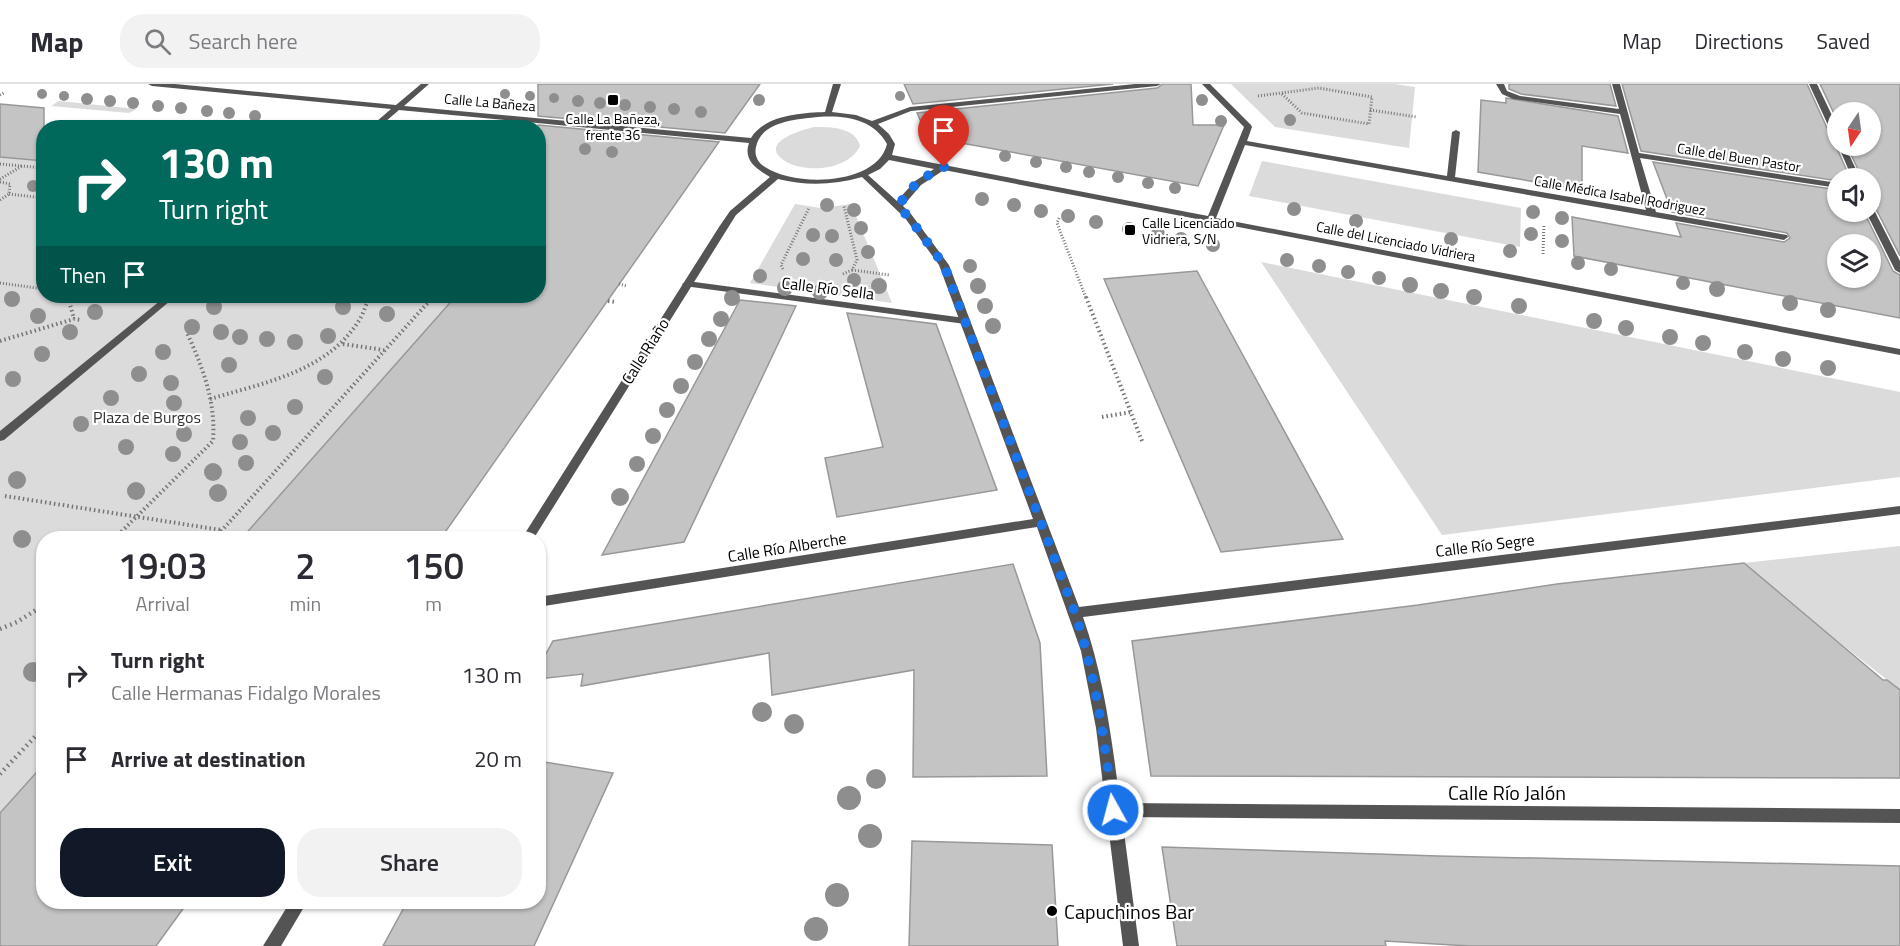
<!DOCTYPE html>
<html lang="en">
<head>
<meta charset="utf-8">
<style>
	body { margin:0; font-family:"Titillium Web",sans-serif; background:#f2f2f3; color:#2b2b33; height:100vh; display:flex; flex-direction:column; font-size:22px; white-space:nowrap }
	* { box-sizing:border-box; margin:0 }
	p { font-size:20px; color:#7c7c81 }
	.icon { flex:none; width:33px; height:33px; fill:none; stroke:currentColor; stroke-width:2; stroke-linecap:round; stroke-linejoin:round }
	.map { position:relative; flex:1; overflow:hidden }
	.drawer { position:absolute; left:36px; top:447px; width:510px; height:378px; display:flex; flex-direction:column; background:#fff; border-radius:24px; box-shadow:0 2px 4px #0004 }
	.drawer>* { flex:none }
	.banner { position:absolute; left:36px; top:36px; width:510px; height:183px; border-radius:24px; box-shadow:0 2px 4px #0004; background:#00695c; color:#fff; overflow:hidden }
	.needle { width:39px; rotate:193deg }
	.fabs { position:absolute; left:1827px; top:18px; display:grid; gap:12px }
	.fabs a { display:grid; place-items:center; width:54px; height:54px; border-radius:50%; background:#fff; box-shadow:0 2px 4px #0004; font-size:30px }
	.pin { position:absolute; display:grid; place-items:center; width:51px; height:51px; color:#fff; margin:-62px -26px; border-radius:50% 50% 50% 0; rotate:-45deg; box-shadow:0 0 6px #0007 }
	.pin .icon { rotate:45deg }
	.me { position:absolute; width:66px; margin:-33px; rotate:353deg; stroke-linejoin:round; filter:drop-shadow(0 0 4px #0008) }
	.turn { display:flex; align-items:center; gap:21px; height:126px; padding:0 24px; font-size:27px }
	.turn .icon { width:78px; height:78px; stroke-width:2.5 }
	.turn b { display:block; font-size:42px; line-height:51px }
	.then { display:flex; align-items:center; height:57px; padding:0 24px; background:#0003; gap:12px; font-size:22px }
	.eta { display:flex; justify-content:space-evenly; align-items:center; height:102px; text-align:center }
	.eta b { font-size:36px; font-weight:600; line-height:42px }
	.action { display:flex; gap:12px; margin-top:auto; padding:12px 24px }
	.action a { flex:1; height:69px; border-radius:24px; background:#111827; color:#fff; font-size:24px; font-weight:600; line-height:69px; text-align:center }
	.action a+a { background:#f2f2f3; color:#2b2b33 }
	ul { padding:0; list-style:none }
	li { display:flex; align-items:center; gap:18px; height:84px; padding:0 24px }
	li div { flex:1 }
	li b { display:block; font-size:22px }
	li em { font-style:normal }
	header { display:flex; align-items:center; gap:36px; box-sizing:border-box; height:84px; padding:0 30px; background:#fff; border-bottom:2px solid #e1e1e2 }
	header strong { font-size:28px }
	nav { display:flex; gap:33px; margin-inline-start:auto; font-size:21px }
	.search { width:420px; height:54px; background:#f2f2f3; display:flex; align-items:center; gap:15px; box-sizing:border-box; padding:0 21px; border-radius:24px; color:#7c7c81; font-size:22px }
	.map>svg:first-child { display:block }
</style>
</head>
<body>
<header>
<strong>Map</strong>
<div class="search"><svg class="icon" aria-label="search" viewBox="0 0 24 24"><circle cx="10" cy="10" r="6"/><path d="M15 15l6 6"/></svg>Search here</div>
<nav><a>Map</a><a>Directions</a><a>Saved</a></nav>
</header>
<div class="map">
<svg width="1900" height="862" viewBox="0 0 1900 862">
	<rect width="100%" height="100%" fill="#fff"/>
	<!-- green -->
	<g fill="#dbdbdb">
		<path d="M1231 0H1395L1415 3 1409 64 1275 43Z"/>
		<path d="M59 17 137 25 129 29 51 22Z"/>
		<path d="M814 43C831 43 855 43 860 62 849 86 806 90 785 77 757 59 801 46 814 43Z"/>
		<path d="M0 73 43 77 44 212H456L242 454H44L43 680 0 729Z"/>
		<path d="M1262 77 1521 124 1520 163 1249 112Z"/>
		<path d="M795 120 821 124 851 120 892 219 750 199Z"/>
		<path d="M1261 178 1900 308V393L1442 451Z"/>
		<path d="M1900 462V606L1821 544 1744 479Z"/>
	</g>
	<!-- building -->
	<g fill="#c4c4c4" stroke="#989898" stroke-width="1.5" fill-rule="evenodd">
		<path d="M538 0H760L725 49 538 32Z"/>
		<path d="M904 0H1113L913 20Z"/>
		<path d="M1163 0H1191L1193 41H1224L1198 102 928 53 917 29 1157 4Z"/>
		<path d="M1509 0H1610L1616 22 1521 10 1509 5Z"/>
		<path d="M1622 0H1807L1832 55 1838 58 1836 62 1850 94H1838V97L1641 67Z"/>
		<path d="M1820 0H1900V172L1876 125 1870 122V94H1862L1847 62H1870V28H1838V38Z"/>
		<path d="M1506 14 1618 32 1628 69 1582 62V106L1478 88 1481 16 1506 19Z"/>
		<path d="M0 20 44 24V77L0 73Z"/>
		<path d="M538 41 719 58 441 454H242L456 212H538Z"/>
		<path d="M1653 78 1838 106V128H1864L1893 187 1900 191V234L1574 172 1572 133 1681 153 1676 139 1784 158 1790 154 1787 149 1672 128ZM1838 160H1870V194H1838Z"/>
		<path d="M1197 187 1329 429 1343 455 1221 468 1104 195Z"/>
		<path d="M740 216 796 222 684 458 602 471Z"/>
		<path d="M847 229 936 240 997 406 837 433 825 374 883 363Z"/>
		<path d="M1744 479 1883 596H1887L1900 606V694L1151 692 1132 557 1418 521 1557 500Z"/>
		<path d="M1013 480 1040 559 1047 692 913 693 914 586 772 611 769 569 581 602 583 590 538 595V584L553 557Z"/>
		<path d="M538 677 613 689 534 862H383L407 818H538Z"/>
		<path d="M44 680V818H188L156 862H0V729Z"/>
		<path d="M912 757 1052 761 1058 862H909Z"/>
		<path d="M1162 763 1438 772 1900 782V862H1470L1385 857 1386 862H1177Z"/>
	</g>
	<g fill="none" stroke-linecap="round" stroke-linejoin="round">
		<!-- path-far2 -->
		<g stroke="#767676" stroke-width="3" stroke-dasharray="1 2" stroke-linecap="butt">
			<path d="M0 11 4 9"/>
			<path d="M1258 12 1319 4 1372 13 1369 40 1302 29 1281 9"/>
			<path d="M1370 26 1417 33"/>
			<path d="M0 80 44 84"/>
			<path d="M0 95 22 82"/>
			<path d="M0 98 10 100 9 110 0 116"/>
			<path d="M9 110 44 114"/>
			<path d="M1059 134 1057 139 1086 214"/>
			<path d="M1543 170 1544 140"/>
			<path d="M783 185 781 181 809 124"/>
			<path d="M852 186 889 191"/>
			<path d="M843 190 852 186 857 176 844 122"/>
			<path d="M0 199 44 205"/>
			<path d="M619 200 627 202"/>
			<path d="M368 214 369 212"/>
			<path d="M432 214 434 212"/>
		</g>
		<!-- path-far1 -->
		<g stroke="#767676" stroke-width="4" stroke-dasharray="1.5 3" stroke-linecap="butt">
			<path d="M68 213 74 235"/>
			<path d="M1086 213 1142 357"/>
			<path d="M608 217 615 218"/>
			<path d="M0 257 74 235 82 236"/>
			<path d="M343 260 384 266"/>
			<path d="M210 315C263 299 326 288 358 238 363 231 366 221 369 213"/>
			<path d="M1102 333 1131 328"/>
			<path d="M5 412 221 446"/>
			<path d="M115 454 213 357C216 318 203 284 187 249"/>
			<path d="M215 454 433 213"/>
		</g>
		<!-- path -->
		<g stroke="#767676" stroke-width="4.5" stroke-dasharray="1.5 4" stroke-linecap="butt">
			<path d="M0 545 17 538 44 521"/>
			<path d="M0 690 44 643"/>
		</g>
		<!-- pedestrian -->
		<path fill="#545454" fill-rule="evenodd" d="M687 197 965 234 970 237 965 240 684 202 682 200Z"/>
		<!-- minor -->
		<g fill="#545454" fill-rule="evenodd">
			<path d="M148 0H175L396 21 421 0H429L404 22 751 54C765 31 801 29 825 28L833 0H841L832 28 856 31 872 37 910 23 1135 0H1161L1157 2 911 27 878 40 889 50 895 60 892 71 1208 132 1244 43 1202 0H1210L1251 41 1252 43 1247 57 1447 92 1452 48 1456 46 1460 48 1455 93 1646 126 1620 30 1513 15 1502 10 1496 0H1504L1507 7 1520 12 1619 25 1612 0H1620L1639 69 1838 99V104L1640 74 1656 128 1787 151 1788 153 1784 156 1245 61 1216 134 1900 265V271L944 86 921 101 903 122 911 130 949 181 1079 523 1900 422V430L1083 533C1104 593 1112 656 1120 719L1900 725V739L1122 733 1139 862H1123L1096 644 1081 567 1037 443 538 523V513L1033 435 939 181 905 134 862 93C834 101 806 102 778 95L736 131 534 454H522L719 143 730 127 770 93C756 85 743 76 749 59L399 26 378 44H369L391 25 152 2ZM818 33C845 31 873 35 887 60 877 102 794 103 765 83 758 79 754 71 756 63 761 37 798 35 818 33ZM889 76 934 85 915 97 897 117 868 91 880 85Z"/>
			<path d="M1809 0H1817L1838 44V56L1834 54Z"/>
			<path d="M1838 61 1845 62 1860 94H1852Z"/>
			<path d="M1870 124 1874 126 1900 177V189L1895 186 1866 128H1870Z"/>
			<path d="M166 212H176L4 356 0 357V347Z"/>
			<path d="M290 818H307L281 862H263Z"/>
		</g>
	</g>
	<!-- trees -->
	<g fill="#8e8e8e">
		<circle cx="42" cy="10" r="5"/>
		<circle cx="505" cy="10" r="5"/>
		<circle cx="64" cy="12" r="5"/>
		<circle cx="530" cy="12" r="5"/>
		<circle cx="900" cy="12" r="5"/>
		<circle cx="554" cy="14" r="5"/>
		<circle cx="87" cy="15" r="6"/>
		<circle cx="759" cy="16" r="6"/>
		<circle cx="1202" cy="16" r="6"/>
		<circle cx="110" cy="17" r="6"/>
		<circle cx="578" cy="17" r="6"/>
		<circle cx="133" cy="19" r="6"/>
		<circle cx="600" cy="19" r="6"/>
		<circle cx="625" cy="21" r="6"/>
		<circle cx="158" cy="22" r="6"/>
		<circle cx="650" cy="23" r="6"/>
		<circle cx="181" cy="24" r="6"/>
		<circle cx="674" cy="25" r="6"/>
		<circle cx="207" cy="27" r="6"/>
		<circle cx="701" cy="28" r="6"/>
		<circle cx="229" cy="29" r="6"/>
		<circle cx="255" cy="32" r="6"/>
		<circle cx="1290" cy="36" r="6"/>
		<circle cx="1221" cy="37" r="6"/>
		<circle cx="585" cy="65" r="6"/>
		<circle cx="612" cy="68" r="6"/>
		<circle cx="1005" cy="72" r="6"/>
		<circle cx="1036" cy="78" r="6"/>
		<circle cx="1066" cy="83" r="6"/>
		<circle cx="1089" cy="88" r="6"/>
		<circle cx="1118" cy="93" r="6"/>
		<circle cx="1148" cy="99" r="6"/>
		<circle cx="33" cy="102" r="6"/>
		<circle cx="1175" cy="104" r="6"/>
		<circle cx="982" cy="115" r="7"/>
		<circle cx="827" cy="121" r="7"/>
		<circle cx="1014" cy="121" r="7"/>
		<circle cx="1294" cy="125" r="7"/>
		<circle cx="854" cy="126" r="7"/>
		<circle cx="1041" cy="127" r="7"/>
		<circle cx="1533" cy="128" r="7"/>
		<circle cx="1068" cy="132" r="7"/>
		<circle cx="1562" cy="134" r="7"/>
		<circle cx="1356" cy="137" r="7"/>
		<circle cx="1096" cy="138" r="7"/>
		<circle cx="861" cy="144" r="7"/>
		<circle cx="1129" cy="145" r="7"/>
		<circle cx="1158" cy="150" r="7"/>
		<circle cx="1531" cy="150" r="7"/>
		<circle cx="813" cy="151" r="7"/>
		<circle cx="832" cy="152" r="7"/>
		<circle cx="1181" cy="155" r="7"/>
		<circle cx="1451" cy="155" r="7"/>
		<circle cx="1562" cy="157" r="7"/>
		<circle cx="1213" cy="161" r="7"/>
		<circle cx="1510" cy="167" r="7"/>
		<circle cx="868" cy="168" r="7"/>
		<circle cx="803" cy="175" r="7"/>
		<circle cx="836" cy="176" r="7"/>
		<circle cx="1287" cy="176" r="7"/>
		<circle cx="1578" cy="179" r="7"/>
		<circle cx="970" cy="182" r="7"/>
		<circle cx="1319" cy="182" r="7"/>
		<circle cx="1611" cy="185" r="7"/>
		<circle cx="1348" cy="188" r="7"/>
		<circle cx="760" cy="192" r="7"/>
		<circle cx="1379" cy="194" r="7"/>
		<circle cx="854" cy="196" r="7"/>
		<circle cx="1683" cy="199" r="7"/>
		<circle cx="1410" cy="201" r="8"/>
		<circle cx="879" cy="202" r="8"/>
		<circle cx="978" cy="202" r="8"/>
		<circle cx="785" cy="204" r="8"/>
		<circle cx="1717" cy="205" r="8"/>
		<circle cx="1441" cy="207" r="8"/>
		<circle cx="820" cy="208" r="8"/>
		<circle cx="1474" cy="213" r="8"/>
		<circle cx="732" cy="214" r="8"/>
		<circle cx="12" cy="215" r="8"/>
		<circle cx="1790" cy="219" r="8"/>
		<circle cx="985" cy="222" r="8"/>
		<circle cx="1519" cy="222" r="8"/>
		<circle cx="214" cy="223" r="8"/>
		<circle cx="343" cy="223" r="8"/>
		<circle cx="1828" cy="226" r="8"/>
		<circle cx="95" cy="228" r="8"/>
		<circle cx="387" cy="230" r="8"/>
		<circle cx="38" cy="232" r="8"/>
		<circle cx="721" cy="235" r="8"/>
		<circle cx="1594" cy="237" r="8"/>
		<circle cx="993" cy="242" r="8"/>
		<circle cx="192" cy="243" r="8"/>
		<circle cx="1626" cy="244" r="8"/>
		<circle cx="70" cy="248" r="8"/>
		<circle cx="221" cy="248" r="8"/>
		<circle cx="328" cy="252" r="8"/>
		<circle cx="240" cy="253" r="8"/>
		<circle cx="1670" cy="253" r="8"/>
		<circle cx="267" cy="255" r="8"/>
		<circle cx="709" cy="255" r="8"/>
		<circle cx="295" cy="258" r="8"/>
		<circle cx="1703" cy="259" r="8"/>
		<circle cx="163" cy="268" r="8"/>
		<circle cx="1745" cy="268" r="8"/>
		<circle cx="42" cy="270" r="8"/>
		<circle cx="1783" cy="275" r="8"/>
		<circle cx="695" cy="278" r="8"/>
		<circle cx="229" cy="281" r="8"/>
		<circle cx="1828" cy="284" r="8"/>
		<circle cx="139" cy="290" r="8"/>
		<circle cx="325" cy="293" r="8"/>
		<circle cx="13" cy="295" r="8"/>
		<circle cx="171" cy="299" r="8"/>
		<circle cx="681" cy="302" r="8"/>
		<circle cx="111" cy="314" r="8"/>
		<circle cx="174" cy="319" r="8"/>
		<circle cx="295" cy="323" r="8"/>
		<circle cx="667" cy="326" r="8"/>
		<circle cx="248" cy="334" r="8"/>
		<circle cx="81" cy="340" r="8"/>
		<circle cx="273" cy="349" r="8"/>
		<circle cx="184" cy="350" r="8"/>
		<circle cx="653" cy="352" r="8"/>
		<circle cx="240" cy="358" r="8"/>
		<circle cx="126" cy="363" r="8"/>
		<circle cx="173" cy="370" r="8"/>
		<circle cx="246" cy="379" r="8"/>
		<circle cx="637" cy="380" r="8"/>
		<circle cx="213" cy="388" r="9"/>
		<circle cx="17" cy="396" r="9"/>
		<circle cx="136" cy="407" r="9"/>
		<circle cx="218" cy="409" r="9"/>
		<circle cx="620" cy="413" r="9"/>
		<circle cx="22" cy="455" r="9"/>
		<circle cx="33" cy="588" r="10"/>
		<circle cx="762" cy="628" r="10"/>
		<circle cx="794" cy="640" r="10"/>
		<circle cx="876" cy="695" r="10"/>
		<circle cx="849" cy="714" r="12"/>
		<circle cx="870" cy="752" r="12"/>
		<circle cx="837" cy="811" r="12"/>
		<circle cx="816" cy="845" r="12"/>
	</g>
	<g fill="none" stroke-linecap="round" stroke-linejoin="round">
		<!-- route -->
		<path stroke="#1a73e8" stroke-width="10" stroke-dasharray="0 18" d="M944 83C922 94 911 101 898 123L908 132 944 181 1075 529C1096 593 1105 659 1113 726"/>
	</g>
	<!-- markers -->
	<g fill="#000" stroke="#fff" stroke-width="2">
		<rect x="607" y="10" width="12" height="12" rx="3"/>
		<rect x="1124" y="140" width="12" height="12" rx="3"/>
		<circle cx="1052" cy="827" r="6"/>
	</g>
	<g text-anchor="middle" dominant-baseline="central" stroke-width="4.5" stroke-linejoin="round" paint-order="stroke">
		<!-- far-street labels -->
		<g font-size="14" fill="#000" stroke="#fff">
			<text transform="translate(490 18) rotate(5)">Calle La Bañeza</text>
			<text transform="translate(1739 73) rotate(9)">Calle del Buen Pastor</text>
			<text transform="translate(1620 111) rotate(10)">Calle Médica Isabel Rodriguez</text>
			<text transform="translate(1396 157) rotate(11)">Calle del Licenciado Vidriera</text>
		</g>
		<!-- far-poi labels -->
		<g font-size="14" fill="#000" stroke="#fff">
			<text x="613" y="34">Calle La Bañeza,<tspan x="613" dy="16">frente 36</tspan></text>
			<text x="1142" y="138" text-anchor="start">Calle Licenciado<tspan x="1142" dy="16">Vidriera, S/N</tspan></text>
		</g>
		<!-- street labels -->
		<g font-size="16" fill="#000" stroke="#fff">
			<text transform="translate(828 204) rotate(7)">Calle Río Sella</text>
			<text transform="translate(645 267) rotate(-58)">Calle Riaño</text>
			<text transform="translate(1485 461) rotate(-7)">Calle Río Segre</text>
			<text transform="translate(787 463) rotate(-9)">Calle Río Alberche</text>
		</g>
		<!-- park labels -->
		<g font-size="16" fill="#323232" stroke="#fff">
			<text x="147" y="333">Plaza de Burgos</text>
		</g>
		<!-- near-street labels -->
		<g font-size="20" fill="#000" stroke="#fff">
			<text x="1507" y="708">Calle Río Jalón</text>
		</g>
		<!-- near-poi labels -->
		<g font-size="20" fill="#000" stroke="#fff" text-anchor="start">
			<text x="1064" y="827">Capuchinos Bar</text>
		</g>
	</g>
</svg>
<div class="fabs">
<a><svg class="needle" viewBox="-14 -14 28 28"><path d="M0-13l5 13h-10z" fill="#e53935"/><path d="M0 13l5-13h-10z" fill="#7c7c81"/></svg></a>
<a><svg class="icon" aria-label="sound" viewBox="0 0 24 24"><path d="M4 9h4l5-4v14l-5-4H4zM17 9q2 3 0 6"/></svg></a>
<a><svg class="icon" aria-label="layers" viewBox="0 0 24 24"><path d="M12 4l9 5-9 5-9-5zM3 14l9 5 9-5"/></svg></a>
</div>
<div class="pin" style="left:944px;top:83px;background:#d93025"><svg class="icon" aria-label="arrive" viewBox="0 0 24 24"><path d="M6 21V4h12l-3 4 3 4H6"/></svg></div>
<svg class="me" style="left:1113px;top:726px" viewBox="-20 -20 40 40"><circle r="17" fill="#1a73e8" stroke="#fff" stroke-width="3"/><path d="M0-11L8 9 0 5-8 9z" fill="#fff"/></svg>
<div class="banner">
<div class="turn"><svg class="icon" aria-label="right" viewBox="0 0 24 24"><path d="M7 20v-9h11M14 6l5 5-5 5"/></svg><div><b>130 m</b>Turn right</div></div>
<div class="then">Then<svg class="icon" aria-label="arrive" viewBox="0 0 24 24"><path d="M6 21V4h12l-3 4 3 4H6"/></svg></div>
</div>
<section class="drawer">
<div class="eta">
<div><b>19:03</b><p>Arrival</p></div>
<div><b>2</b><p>min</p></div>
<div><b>150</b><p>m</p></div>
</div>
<ul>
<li><svg class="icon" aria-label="right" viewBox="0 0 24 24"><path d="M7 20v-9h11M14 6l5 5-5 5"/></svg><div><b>Turn right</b><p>Calle Hermanas Fidalgo Morales</p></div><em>130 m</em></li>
<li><svg class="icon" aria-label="arrive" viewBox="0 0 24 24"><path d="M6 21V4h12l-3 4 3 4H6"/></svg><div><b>Arrive at destination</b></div><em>20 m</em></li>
</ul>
<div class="action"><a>Exit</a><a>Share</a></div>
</section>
</div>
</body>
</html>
